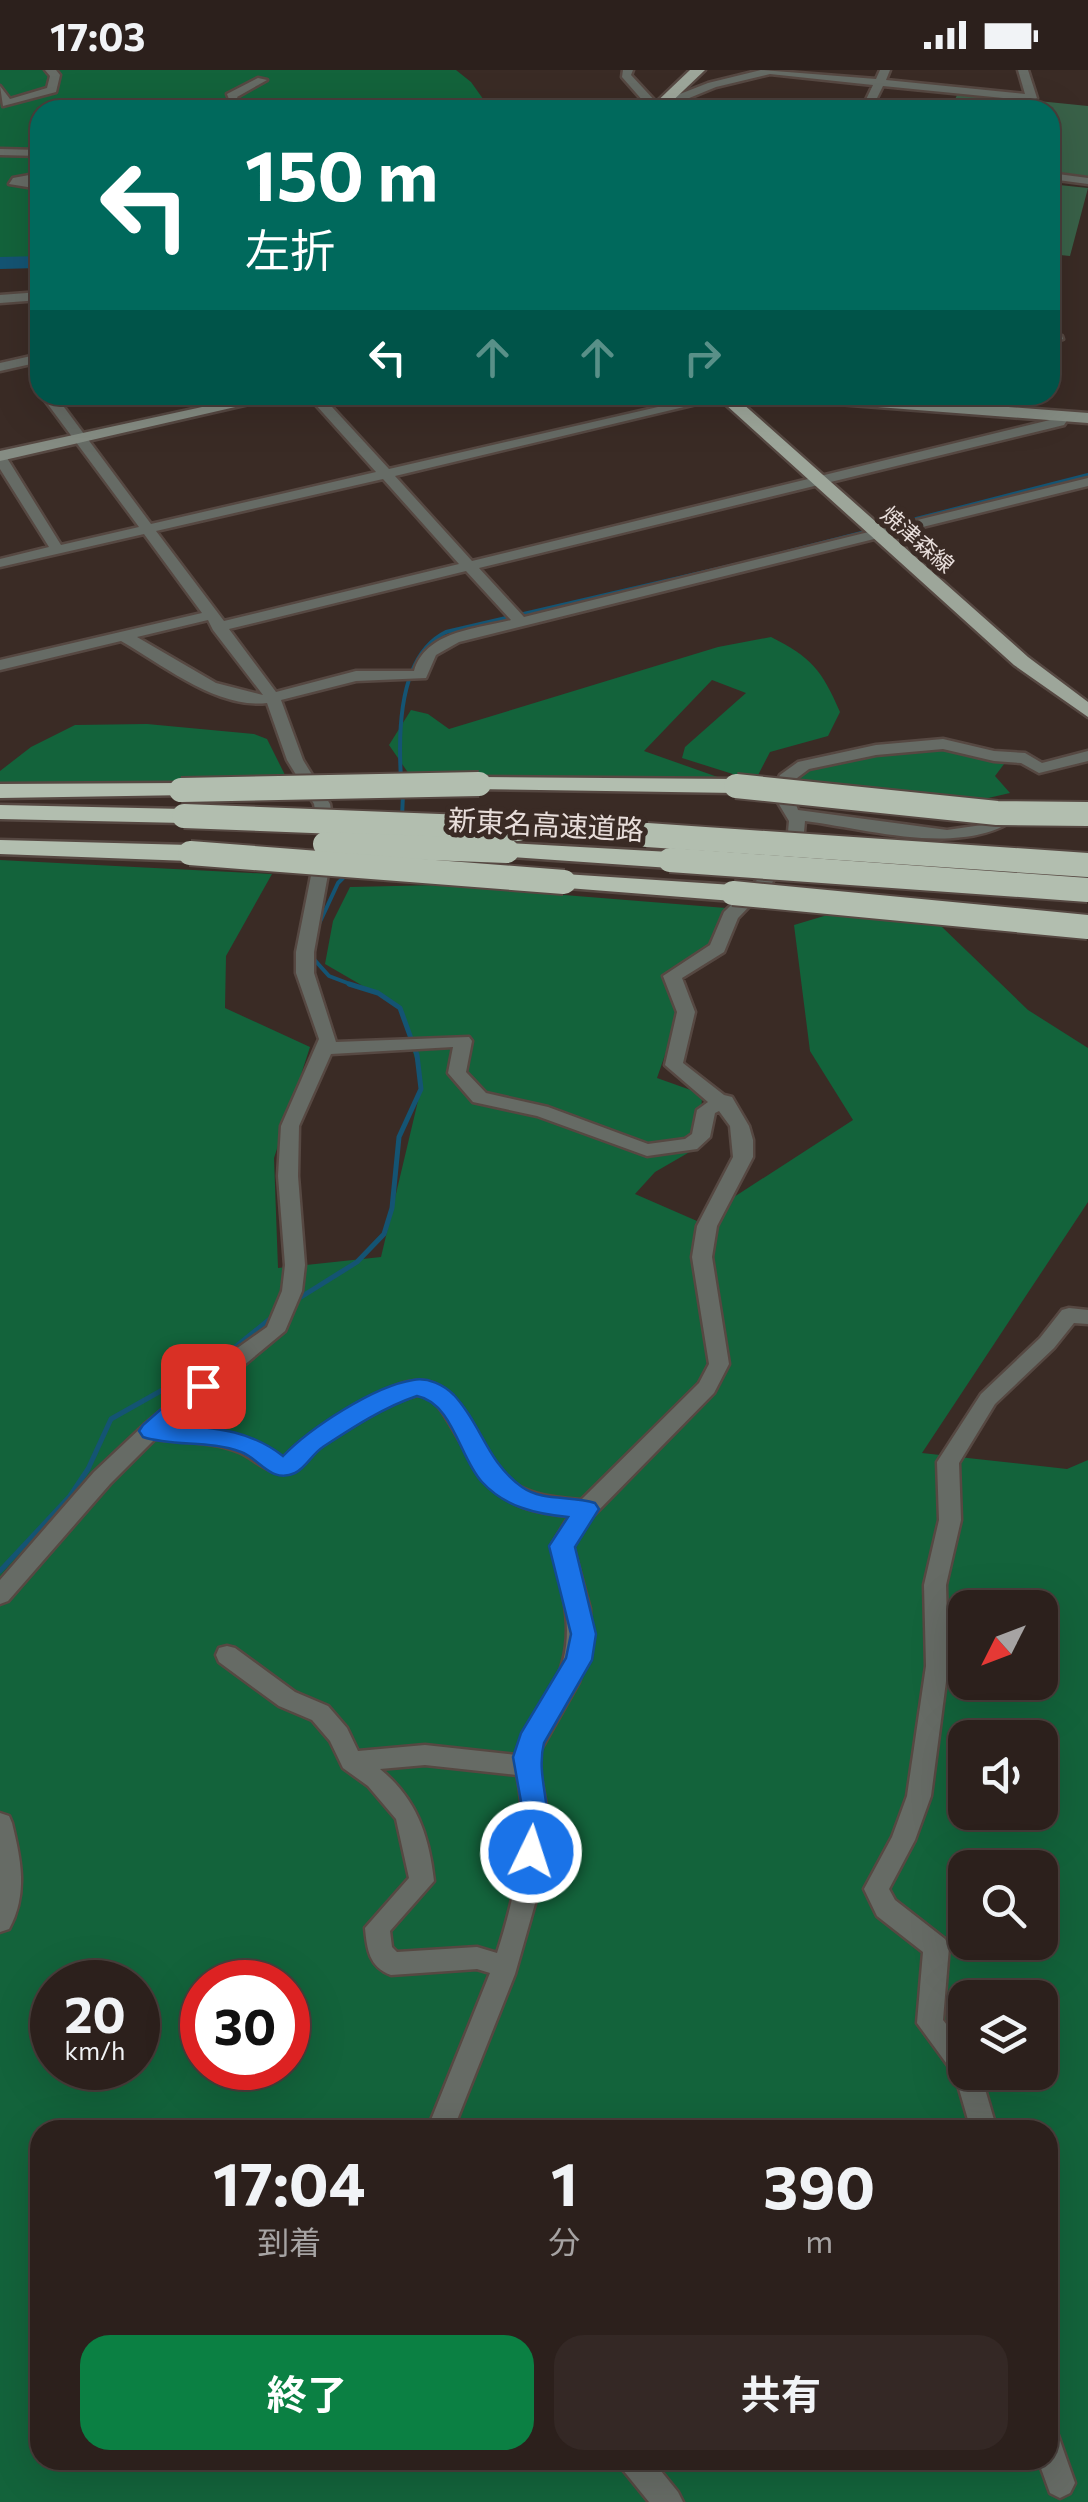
<!DOCTYPE html>
<html lang="ja">
<head>
<meta charset="utf-8">
<style>
	body { margin:0; font-family:Commissioner,"Noto Sans JP",sans-serif; background:#342825; color:#f1f3f6; height:100vh; display:flex; flex-direction:column; font-size:38px; white-space:nowrap }
	* { box-sizing:border-box; margin:0 }
	p { font-size:32px; color:#a6a3a3 }
	.icon { flex:none; width:55px; height:55px; fill:none; stroke:currentColor; stroke-width:2; stroke-linecap:round; stroke-linejoin:round }
	.map { position:relative; flex:1; overflow:hidden }
	.drawer { position:absolute; left:30px; top:2050px; width:1028px; height:350px; display:flex; flex-direction:column; background:#2c201c; border-radius:30px; box-shadow:0 10px 40px #0002,0 0 0 2px #483e3b }
	.drawer>* { flex:none }
	.top-card { position:absolute; left:30px; top:30px; width:1030px; height:305px; border-radius:30px; box-shadow:0 10px 40px #0002,0 0 0 2px #483e3b; background:#00695c; color:#fff; overflow:hidden }
	.needle { width:65px; rotate:228deg }
	.controls { position:absolute; left:948px; top:1520px; display:grid; gap:20px }
	.controls a { display:grid; place-items:center; width:110px; height:110px; border-radius:20px; background:#2c201c; box-shadow:0 10px 40px #0002,0 0 0 2px #483e3b; font-size:50px }
	.speed { position:absolute; left:30px; top:1890px; display:flex; gap:20px; font-size:50px; font-weight:700; text-align:center }
	.speed>* { display:grid; place-content:center; width:130px; height:130px; border-radius:50%; background:#2c201c; box-shadow:0 10px 40px #0002,0 0 0 2px #483e3b; line-height:1 }
	.speed small { font-size:25px; font-weight:400 }
	.speed .limit { border:15px solid #d22; background:#fff; color:#111 }
	.pin { position:absolute; display:grid; place-items:center; width:85px; height:85px; color:#fff; margin:-42px; border-radius:20px; box-shadow:0 5px 15px #0006 }
	.me { position:absolute; width:110px; margin:-55px; rotate:4deg; stroke-linejoin:round; filter:drop-shadow(0 0 8px #0008) }
	.turn { display:flex; align-items:center; gap:35px; height:210px; padding:0 50px; font-size:45px }
	.turn .icon { width:130px; height:130px; stroke-width:2.5 }
	.turn b { display:block; font-size:70px; line-height:85px }
	.lanes { display:flex; align-items:center; height:95px; padding:0 50px; background:#0003; justify-content:center; gap:50px; direction:ltr }
	.lanes .off { opacity:.35 }
	.eta { display:flex; justify-content:space-evenly; align-items:center; height:170px; text-align:center }
	.eta b { font-size:60px; font-weight:700; line-height:70px }
	.action { display:flex; gap:20px; margin-top:auto; padding:20px 50px }
	.action a { flex:1; height:115px; border-radius:30px; background:#0b8043; color:#fff; font-size:40px; font-weight:700; line-height:115px; text-align:center }
	.action a+a { background:#342825; color:#f1f3f6 }
	.status { display:flex; justify-content:space-between; align-items:center; height:70px; padding:0 50px; background:#2c201c; direction:ltr }
	.status svg { height:28px; fill:currentColor }
	.map>svg:first-child { display:block }
</style>
</head>
<body>
<div class="status"><b>17:03</b><svg viewBox="0 0 49 12"><path d="M0 12V9h3v3zM5 12V6h3v6zM10 12V3h3v9zM15 12V0h3v12zM26 1h20v11H26zM47 4h2v5h-2z"/></svg></div>
<div class="map">
<svg width="1088" height="2432" viewBox="0 0 1088 2432">
	<rect width="100%" height="100%" fill="#3a2b25"/>
	<!-- green -->
	<g fill="#396148">
		<path d="M958 23 1088 36V109L1050 104V40H950Z"/>
		<path d="M1050 114 1088 118 1070 186 1050 184Z"/>
	</g>
	<!-- forest -->
	<g fill="#13633b" fill-rule="evenodd">
		<path d="M0 0H456L471 12 491 40H40V189L0 191Z"/>
		<path d="M771 567C811 587 822 600 840 642L828 666 770 682 755 711 682 688 685 677 746 623 712 610 644 681 729 711 409 704 389 675 411 640 428 644 449 659 718 577Z"/>
		<path d="M147 654 254 664 267 669 287 709 0 714V701L31 677 75 655Z"/>
		<path d="M952 676 1007 690 995 706 1010 723 962 734 786 716 811 697 883 681Z"/>
		<path d="M0 790 272 804 226 886 225 938 310 977 274 1088 278 1198 381 1187 422 1014 401 938 325 894 333 851 350 817 440 815 726 838 713 874 668 904 677 950 657 1008 702 1024 700 1076 655 1102 635 1124 697 1151 853 1050 810 981 794 855 834 843H882L941 856 1028 940 1088 978V1132L922 1383 1067 1399 1088 1390V2432H0ZM965 1538H1040V1612H965ZM965 1668H1040V1742H965ZM965 1798H1040V1872H965ZM52 1912H138V1998H52ZM202 1912H288V1998H202ZM965 1928H1040V2002H965ZM40 2060H1048V2390H40Z"/>
	</g>
	<g fill="none" stroke-linecap="round" stroke-linejoin="round">
		<!-- stream-far1 -->
		<g stroke="#145473" stroke-width="4">
			<path d="M401 708C398 661 399 585 446 562L748 492 1088 405"/>
			<path d="M402 747 403 724"/>
			<path d="M318 856 338 813 346 805"/>
			<path d="M311 886 329 906 358 917"/>
		</g>
		<!-- stream -->
		<g stroke="#145473" stroke-width="5">
			<path d="M293 1232 357 1192 384 1164 392 1138 399 1067 421 1019 417 985 400 938 378 923 349 914"/>
			<path d="M0 1501 70 1426 88 1399 111 1349 228 1283 276 1244"/>
		</g>
		<!-- river -->
		<path fill="#145473" fill-rule="evenodd" d="M40 186V198L0 199V187Z"/>
		<!-- street casing -->
		<g stroke="#564842" stroke-width="5">
			<g id="street">
				<path d="M45 0H56L60 5 56 22 3 36 0 16 10 29 47 18 50 6Z"/>
				<path d="M623 0H633L631 5 657 33 708 13 761 0 876 9 880 0H890L886 10 1025 24 1018 0H1028L1037 28 1032 31 883 16 871 40H861L873 15 770 4 716 17 660 40H651L622 7Z"/>
				<path d="M258 8 267 10 237 27 243 40H233L227 24Z"/>
				<path d="M0 79 40 80V86L0 85Z"/>
				<path d="M40 103V109L28 112 40 113V119L9 114 13 108Z"/>
				<path d="M1050 103 1088 108V114L1050 109Z"/>
				<path d="M40 222V230L0 233V225Z"/>
				<path d="M1050 264 1062 266 1063 269 1050 272Z"/>
				<path d="M40 284V292L0 301V293Z"/>
				<path d="M41 325H55L151 454 376 402 307 325H321L389 399 710 325 730 326 395 406 472 491 1054 349 1063 342 1070 346 1064 355 479 498 524 547 1088 408V416L459 572 436 585 426 608 356 611 281 630 303 690 330 734 335 765 314 882V903L336 972 469 967 472 971 466 1002 486 1023 548 1037 648 1074 685 1069 692 1064 697 1040 708 1032 665 995 677 942 663 906 710 875 724 842 757 810 788 762 789 751 777 731 774 717 780 705 798 692 876 675 943 669 994 681 1025 683 1042 693 1088 681V691L1039 703 1021 693 994 691 943 679 876 685 809 699 793 711 790 717 798 740 947 760 982 755 1017 736 1025 741C973 791 869 759 805 751L804 762 772 813 738 848 724 882 682 908 695 942 683 993 724 1025 732 1027 749 1056 753 1070V1087L717 1156 712 1187 729 1294 714 1323 590 1449 573 1476 590 1539 591 1574 579 1612 540 1681 539 1697 547 1740 538 1823 515 1904 453 2060H427L490 1903 477 1899 391 1905C369 1897 367 1879 365 1858L409 1808 396 1749 368 1716 343 1698 330 1671 312 1650 279 1636 219 1592 216 1585 219 1578 227 1576 235 1578 295 1622 328 1636 347 1658 358 1681 425 1675 516 1685C521 1660 537 1643 550 1622 579 1573 565 1528 551 1476L569 1446C495 1440 484 1413 450 1354 443 1343 437 1331 424 1326 408 1320 330 1368 316 1380 309 1386 303 1397 294 1401 274 1411 256 1389 239 1382 213 1371 183 1373 155 1369L110 1414 8 1531 0 1534V1510L94 1402 144 1355 222 1289 267 1257 282 1221 285 1195 278 1106 281 1056 319 969 296 903V882L319 765 314 734 287 690 267 633C217 639 163 595 121 571L0 600V590L202 543 144 464 0 497V489L49 477 0 399V384L7 388 61 475 139 457ZM383 409 459 494 224 551 156 461ZM466 501 511 550C476 559 426 561 414 601H356L276 622 229 559ZM208 550 213 560 263 625 216 613 137 567ZM453 977 448 1003 473 1032 537 1046 647 1086 697 1079 710 1067 715 1043 719 1041 730 1056 733 1087 697 1156 692 1187 709 1294 699 1313 581 1430C550 1428 520 1425 498 1399 491 1392 487 1381 482 1373 447 1313 433 1291 365 1331 335 1348 307 1363 283 1388 248 1365 213 1359 171 1356L285 1261 302 1221 305 1195 298 1106 299 1056 331 984ZM425 1695 517 1705C530 1764 515 1826 497 1883L477 1877 397 1882 392 1877 390 1861 434 1811C429 1765 416 1728 380 1699Z"/>
				<path d="M1069 1238 1088 1240V1254L1074 1253 1054 1278 995 1334 959 1393 961 1450 946 1515 948 1596 931 1726 915 1770 889 1819 895 1830 945 1869 949 1877 943 1950 965 1978V2002H980L997 2060H971L955 2005 917 1953 923 1882 877 1846 864 1819 892 1767 907 1726 926 1596 924 1515 939 1450 937 1392 981 1324 1040 1268 1062 1240Z"/>
				<path d="M0 1743 9 1746 12 1753C21 1790 28 1824 9 1859L0 1862Z"/>
				<path d="M1048 2361 1058 2365 1075 2413 1070 2423 1060 2428 1050 2423 1038 2390H1048Z"/>
				<path d="M619 2390H652L678 2422 683 2432H649L623 2400Z"/>
			</g>
		</g>
		<!-- secondary casing -->
		<g stroke="#564842" stroke-width="5">
			<g id="secondary">
				<path d="M257 325H288L0 391V381Z"/>
				<path d="M778 325H851L1088 343V353L786 330Z"/>
			</g>
		</g>
		<!-- primary casing -->
		<g stroke="#564842" stroke-width="5">
			<g id="primary">
				<path d="M690 0H705L663 40H648Z"/>
				<path d="M715 325H733L1028 587 1088 632V647L1014 595Z"/>
			</g>
		</g>
		<!-- highway casing -->
		<g stroke="#564842" stroke-width="5">
			<g id="highway">
				<path d="M479 707 736 709 748 716 736 723 470 719 467 714Z"/>
				<path d="M181 713 193 720 190 725 0 728V714Z"/>
				<path d="M0 735 184 739 196 746 184 753 0 749Z"/>
				<path d="M518 752 647 758 659 765 647 772 509 764 506 759Z"/>
				<path d="M0 770 190 775 203 783 190 791 0 784Z"/>
				<path d="M507 773 670 782 683 790 670 798 498 786 494 781Z"/>
				<path d="M564 804 733 815 746 823 733 831 555 817 551 812Z"/>
			</g>
		</g>
		<!-- street -->
		<use href="#street" fill="#666b65" fill-rule="evenodd"/>
		<!-- secondary -->
		<use href="#secondary" fill="#858c83" fill-rule="evenodd"/>
		<!-- primary -->
		<use href="#primary" fill="#9da69a" fill-rule="evenodd"/>
		<!-- highway -->
		<use href="#highway" fill="#b2beaf" fill-rule="evenodd"/>
		<!-- highway-bridge casing -->
		<g stroke="#564842" stroke-width="28" stroke-linecap="butt">
			<g id="highway-bridge">
				<path d="M736 716 997 743 1088 744"/>
				<path d="M181 720 479 714"/>
				<path d="M184 746 518 759"/>
				<path d="M647 765 1088 795"/>
				<path d="M325 774 507 781"/>
				<path d="M190 783 564 812"/>
				<path d="M670 790 1088 820"/>
				<path d="M733 823 1088 857"/>
			</g>
		</g>
		<!-- highway-bridge -->
		<use href="#highway-bridge" stroke="#b2beaf" stroke-width="24"/>
	</g>
	<!-- route -->
	<path fill="#1a73e8" stroke="#114b97" stroke-width="2.5" d="M203 1308 215 1316 211 1323 174 1354C215 1358 250 1360 283 1386 310 1358 374 1316 413 1310 428 1307 444 1315 454 1325 482 1355 486 1391 522 1417 543 1432 571 1425 595 1433L599 1439 575 1477 596 1564 592 1590 544 1673C534 1711 560 1750 541 1791L531 1794 521 1791 517 1782 522 1737 513 1687 521 1663 566 1588 571 1564 549 1476 568 1447C536 1444 505 1437 482 1412 460 1389 453 1333 417 1326 384 1337 352 1358 323 1377 312 1384 306 1398 295 1403 271 1414 260 1389 241 1382 210 1370 174 1377 143 1367L139 1361 143 1355 194 1310Z"/>
	<g text-anchor="middle" dominant-baseline="central" stroke-width="10" stroke-linejoin="round" paint-order="stroke">
		<!-- far-street labels -->
		<g font-size="22" fill="#e8dedb" stroke="#3a2b25">
			<text transform="translate(918 469) rotate(41)">焼津森線</text>
		</g>
		<!-- street labels -->
		<g font-size="28" fill="#e8dedb" stroke="#3a2b25">
			<text transform="translate(546 754) rotate(3)">新東名高速道路</text>
		</g>
	</g>
</svg>
<div class="controls">
<a><svg class="needle" viewBox="-14 -14 28 28"><path d="M0-13l5 13h-10z" fill="#e53935"/><path d="M0 13l5-13h-10z" fill="#a6a3a3"/></svg></a>
<a><svg class="icon" aria-label="sound" viewBox="0 0 24 24"><path d="M4 9h4l5-4v14l-5-4H4zM17 9q2 3 0 6"/></svg></a>
<a><svg class="icon" aria-label="search" viewBox="0 0 24 24"><circle cx="10" cy="10" r="6"/><path d="M15 15l6 6"/></svg></a>
<a><svg class="icon" aria-label="layers" viewBox="0 0 24 24"><path d="M12 4l9 5-9 5-9-5zM3 14l9 5 9-5"/></svg></a>
</div>
<div class="speed"><div>20<small>km/h</small></div><div class="limit">30</div></div>
<div class="pin" style="left:203px;top:1316px;background:#d93025"><svg class="icon" aria-label="arrive" viewBox="0 0 24 24"><path d="M6 21V4h12l-3 4 3 4H6"/></svg></div>
<svg class="me" style="left:531px;top:1782px" viewBox="-20 -20 40 40"><circle r="17" fill="#1a73e8" stroke="#fff" stroke-width="3"/><path d="M0-11L8 9 0 5-8 9z" fill="#fff"/></svg>
<div class="top-card">
<div class="turn"><svg class="icon" aria-label="left" viewBox="0 0 24 24"><path d="M17 20v-9H6M10 6l-5 5 5 5"/></svg><div><b>150 m</b>左折</div></div>
<div class="lanes"><svg class="icon" aria-label="left" viewBox="0 0 24 24"><path d="M17 20v-9H6M10 6l-5 5 5 5"/></svg><svg class="icon off" aria-label="ahead" viewBox="0 0 24 24"><path d="M12 20V5M6 11l6-6 6 6"/></svg><svg class="icon off" aria-label="ahead" viewBox="0 0 24 24"><path d="M12 20V5M6 11l6-6 6 6"/></svg><svg class="icon off" aria-label="right" viewBox="0 0 24 24"><path d="M7 20v-9h11M14 6l5 5-5 5"/></svg></div>
</div>
<section class="drawer">
<div class="eta">
<div><b>17:04</b><p>到着</p></div>
<div><b>1</b><p>分</p></div>
<div><b>390</b><p>m</p></div>
</div>
<div class="action"><a>終了</a><a>共有</a></div>
</section>
</div>
</body>
</html>
